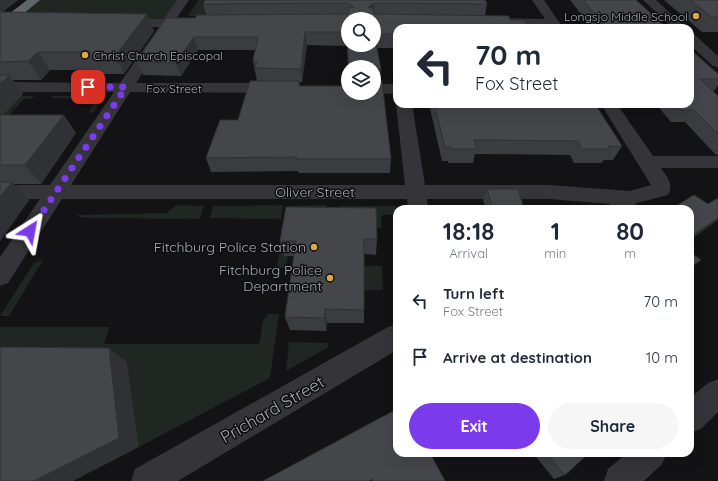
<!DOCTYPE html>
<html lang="en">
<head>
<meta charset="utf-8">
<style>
	body { margin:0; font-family:Quicksand,sans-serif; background:#f6f6f7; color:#1f2937; height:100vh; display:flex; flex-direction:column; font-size:15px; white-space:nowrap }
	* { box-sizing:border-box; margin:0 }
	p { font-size:13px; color:#747a83 }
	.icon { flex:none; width:22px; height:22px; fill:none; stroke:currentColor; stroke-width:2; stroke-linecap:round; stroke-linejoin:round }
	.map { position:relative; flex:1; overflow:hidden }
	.sheet { position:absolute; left:393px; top:205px; width:301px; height:252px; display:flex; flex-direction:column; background:#fff; border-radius:12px; box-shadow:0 4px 16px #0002 }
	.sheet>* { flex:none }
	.hud { position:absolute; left:393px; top:24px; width:301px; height:84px; border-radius:12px; box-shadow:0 4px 16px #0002; background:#fff; color:#1f2937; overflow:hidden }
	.tools { position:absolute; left:341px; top:12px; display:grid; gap:8px }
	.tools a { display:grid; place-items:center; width:40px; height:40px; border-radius:50%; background:#fff; box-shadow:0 4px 16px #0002; font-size:20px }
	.pin { position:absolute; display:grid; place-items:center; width:34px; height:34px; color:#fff; margin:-17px; border-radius:8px; box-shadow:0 2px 6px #0006 }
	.me { position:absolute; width:44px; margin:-22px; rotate:34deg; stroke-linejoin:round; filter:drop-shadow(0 0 3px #0008) }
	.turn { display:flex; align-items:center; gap:14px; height:84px; padding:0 16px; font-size:18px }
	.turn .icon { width:52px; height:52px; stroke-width:2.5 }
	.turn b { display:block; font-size:28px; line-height:34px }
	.eta { display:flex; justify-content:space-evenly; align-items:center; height:68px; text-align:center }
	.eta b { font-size:24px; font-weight:800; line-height:28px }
	.button { display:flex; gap:8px; margin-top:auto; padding:8px 16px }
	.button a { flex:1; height:46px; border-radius:24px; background:#7c3aed; color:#fff; font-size:16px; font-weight:800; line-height:46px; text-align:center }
	.button a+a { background:#f6f6f7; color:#1f2937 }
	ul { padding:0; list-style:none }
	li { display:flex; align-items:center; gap:12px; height:56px; padding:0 16px }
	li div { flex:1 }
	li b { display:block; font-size:15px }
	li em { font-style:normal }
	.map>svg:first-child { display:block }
</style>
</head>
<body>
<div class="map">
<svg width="718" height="481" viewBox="0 0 718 481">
	<rect width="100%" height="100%" fill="#131315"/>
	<!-- green -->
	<g fill="#202621">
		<path d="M34 0H183L168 23H5Z"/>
		<path d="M198 0H215L251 16H188Z"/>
		<path d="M21 96H35L30 99H24L0 125V118Z"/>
		<path d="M52 96H104L94 112 90 113 89 111 97 99 51 98Z"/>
		<path d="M176 205 204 206 199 219 90 218 79 217 77 215 167 213Z"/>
		<path d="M283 205 281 219 210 218 213 206Z"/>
		<path d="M326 205V213L288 256 286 268H277L287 206Z"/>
		<path d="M339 206H397V214L383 215 381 218V228L338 224Z"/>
		<path d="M43 260 9 316H0L34 263Z"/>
		<path d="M364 266H382L383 290H363Z"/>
		<path d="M268 314H279L270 378 139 447 127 362 0 361V327H110L104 344H259L263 321Z"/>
		<path d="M289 342 327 343 329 347 286 371Z"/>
	</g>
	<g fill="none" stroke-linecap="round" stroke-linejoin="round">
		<!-- street -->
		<g fill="#353539" fill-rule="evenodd">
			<path d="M177 0H189L176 19 197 20 199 23 197 26 172 27 136 83H279L284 85 287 88 284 91 279 93 130 92 71 185H405L396 104 397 103V104H412L425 185H549L630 191 651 185 601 104H617L653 156H718V168H661C667 177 674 184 668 195L637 203 630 209H609L608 207 610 204 549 199H427L428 209H408L407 199H62L8 283 0 286V257L40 199H0V185H50L114 92H0V82L120 83 159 27H121L117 26 115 23 117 20 121 19H164Z"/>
			<path d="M532 0H544L563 28 497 26 493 25 491 22 493 19 497 18 545 19Z"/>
			<path d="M643 0H656L686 28H673Z"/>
			<path d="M690 34 695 35 718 56V67L713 66 690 45Z"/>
			<path d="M374 84H397V94L372 93H374Z"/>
			<path d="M397 324V350L178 481H131L135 469 388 327Z"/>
			<path d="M718 379V412L701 429 690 433V398L708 383Z"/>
			<path d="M627 453H667L662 464 644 481H604L608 469Z"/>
		</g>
		<!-- highway -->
		<path fill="#61646a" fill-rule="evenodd" d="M27 0H40L4 30 0 31V21Z"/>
	</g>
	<!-- wall -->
	<g fill="#3b3c40" fill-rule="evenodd">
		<path d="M0 0H18L2 12 154 31 124 74H98L96 70H50L41 80H13L23 94 3 115 76 133 41 184H13L29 200 0 241Z"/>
		<path d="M205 0 487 4 485 15 397 28V48H377L381 69 380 81 391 159 390 173H299L298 171 211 172 206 158 238 120 257 81 253 61 255 50H198L181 76 143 75 137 61 195 18 206 15 203 4ZM307 45 347 46 348 67H374V93L300 86 299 82H302Z"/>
		<path d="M570 0H636L667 28H592Z"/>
		<path d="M664 0H718V32H702Z"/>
		<path d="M690 49 718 74V85L714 91H712L718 96V155L715 154 685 122H671L656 104H690Z"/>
		<path d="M429 104H595L622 146 613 160H604L601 163H574L570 155 475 154 473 163H448V161H442Z"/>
		<path d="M487 189 524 209H486L483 200Z"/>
		<path d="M286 207 377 239 376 255 364 254V323H327L326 331 290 330 285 317 294 256H284L280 241Z"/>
		<path d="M533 453H589L565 475 554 479Z"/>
	</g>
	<!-- shaded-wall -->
	<g fill="#303134">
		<path d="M0 0H18L0 14Z"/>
		<path d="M374 3V16L368 7Z"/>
		<path d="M147 14 154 31 124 74 115 56Z"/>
		<path d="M305 32 307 45 302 82 301 69Z"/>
		<path d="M194 37 198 50 181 76 176 63Z"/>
		<path d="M38 52 50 70 41 80 28 61Z"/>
		<path d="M9 75 23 94 0 118V84Z"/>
		<path d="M64 115 76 133 41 184 25 165Z"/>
		<path d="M12 182 29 200 0 241V197Z"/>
		<path d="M718 218V220L690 240V237Z"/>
		<path d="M701 260 690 269V267Z"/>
		<path d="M325 309 327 323 326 331 324 318Z"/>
		<path d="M109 348 127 362 139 447 73 481H34Z"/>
	</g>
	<!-- building -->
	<g fill="#45464a" stroke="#303134" fill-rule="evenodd">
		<path d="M205 0H485L487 4 374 3 368 7 373 8 374 14 509 16 510 20H524L529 28H397V34H374L381 69H374V67H349L346 32H305L301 69 254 68 257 61H253L258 37H194L176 63 137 61 166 18H195L197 15 348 14 349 8 354 7 348 3 203 4ZM348 19H374V45H348Z"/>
		<path d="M583 0H636L667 28H607Z"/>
		<path d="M690 0H718V17H712Z"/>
		<path d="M0 12 147 14 115 56H88L91 52H38L28 61 0 62Z"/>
		<path d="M690 49 718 74V79H700L718 96V134L694 110H680L675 104H690Z"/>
		<path d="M0 75H9L0 84Z"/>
		<path d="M250 81H299V86H348V93H374V81H382L391 159H296L297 157 206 158 220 120H238Z"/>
		<path d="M434 104H595L622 146H608L610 149H581L578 141 474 140 477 149H451V147H445Z"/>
		<path d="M0 115H64L25 165H0Z"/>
		<path d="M0 182H12L0 197Z"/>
		<path d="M487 189H518L524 209H493Z"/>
		<path d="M694 195 708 204 718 198V218L690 237V209H671Z"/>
		<path d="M286 207 376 208 377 239H364V310L325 309 324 318 285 317 296 241H280Z"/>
		<path d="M690 252 701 260 690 267Z"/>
		<path d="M0 347 109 348 119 438 34 481H0Z"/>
		<path d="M397 409V453H430L445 481H372V479L369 481H263Z"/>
		<path d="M546 453H589L565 475Z"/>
	</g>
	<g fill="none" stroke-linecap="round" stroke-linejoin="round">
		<!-- route -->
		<path stroke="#7c3aed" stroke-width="7" stroke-dasharray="0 12.6" d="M30 231 126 87H88"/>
	</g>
	<!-- markers -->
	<g fill="#dca844" stroke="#0e0e10" stroke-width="1.5">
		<circle cx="696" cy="16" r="4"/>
		<circle cx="85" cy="55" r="4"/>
		<circle cx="314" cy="247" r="4"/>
		<circle cx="330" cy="278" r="4"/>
	</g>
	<g text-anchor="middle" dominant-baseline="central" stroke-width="3" stroke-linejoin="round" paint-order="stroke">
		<!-- far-poi labels -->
		<g font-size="12" fill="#a6abb3" stroke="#0e0e10" text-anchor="end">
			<text x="688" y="16">Longsjo Middle School</text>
			<text x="93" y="55" text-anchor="start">Christ Church Episcopal</text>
		</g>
		<!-- far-street labels -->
		<g font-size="12" fill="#a6abb3" stroke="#0e0e10">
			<text x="174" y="88">Fox Street</text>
		</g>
		<!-- street labels -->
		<g font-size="14" fill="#a6abb3" stroke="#0e0e10">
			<text x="315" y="192">Oliver Street</text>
		</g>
		<!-- poi labels -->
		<g font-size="14" fill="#a6abb3" stroke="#0e0e10" text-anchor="end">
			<text x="306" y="247">Fitchburg Police Station</text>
			<text x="322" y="270">Fitchburg Police<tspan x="322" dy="16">Department</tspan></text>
		</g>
		<!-- near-street labels -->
		<g font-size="17" fill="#a6abb3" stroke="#0e0e10">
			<text transform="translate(272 409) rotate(-30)">Prichard Street</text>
		</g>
	</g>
</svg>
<div class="tools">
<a><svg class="icon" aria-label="search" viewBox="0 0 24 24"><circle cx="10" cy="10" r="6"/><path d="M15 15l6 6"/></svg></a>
<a><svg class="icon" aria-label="layers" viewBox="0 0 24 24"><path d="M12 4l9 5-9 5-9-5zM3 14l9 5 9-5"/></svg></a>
</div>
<div class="pin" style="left:88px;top:87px;background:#d93025"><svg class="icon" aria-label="arrive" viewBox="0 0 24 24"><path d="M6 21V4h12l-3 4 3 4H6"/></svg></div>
<svg class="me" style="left:30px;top:231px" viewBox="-20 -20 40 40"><path d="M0-17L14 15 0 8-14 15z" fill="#7c3aed" stroke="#fff" stroke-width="4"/></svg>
<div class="hud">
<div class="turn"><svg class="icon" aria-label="left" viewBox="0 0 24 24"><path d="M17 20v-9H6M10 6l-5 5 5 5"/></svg><div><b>70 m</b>Fox Street</div></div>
</div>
<section class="sheet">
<div class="eta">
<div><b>18:18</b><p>Arrival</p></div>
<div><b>1</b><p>min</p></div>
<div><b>80</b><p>m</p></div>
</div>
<ul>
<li><svg class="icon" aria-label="left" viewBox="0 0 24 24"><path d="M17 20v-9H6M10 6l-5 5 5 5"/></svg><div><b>Turn left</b><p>Fox Street</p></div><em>70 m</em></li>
<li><svg class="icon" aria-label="arrive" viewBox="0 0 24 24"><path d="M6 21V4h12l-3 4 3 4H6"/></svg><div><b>Arrive at destination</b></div><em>10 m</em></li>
</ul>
<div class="button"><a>Exit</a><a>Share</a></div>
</section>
</div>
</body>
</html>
